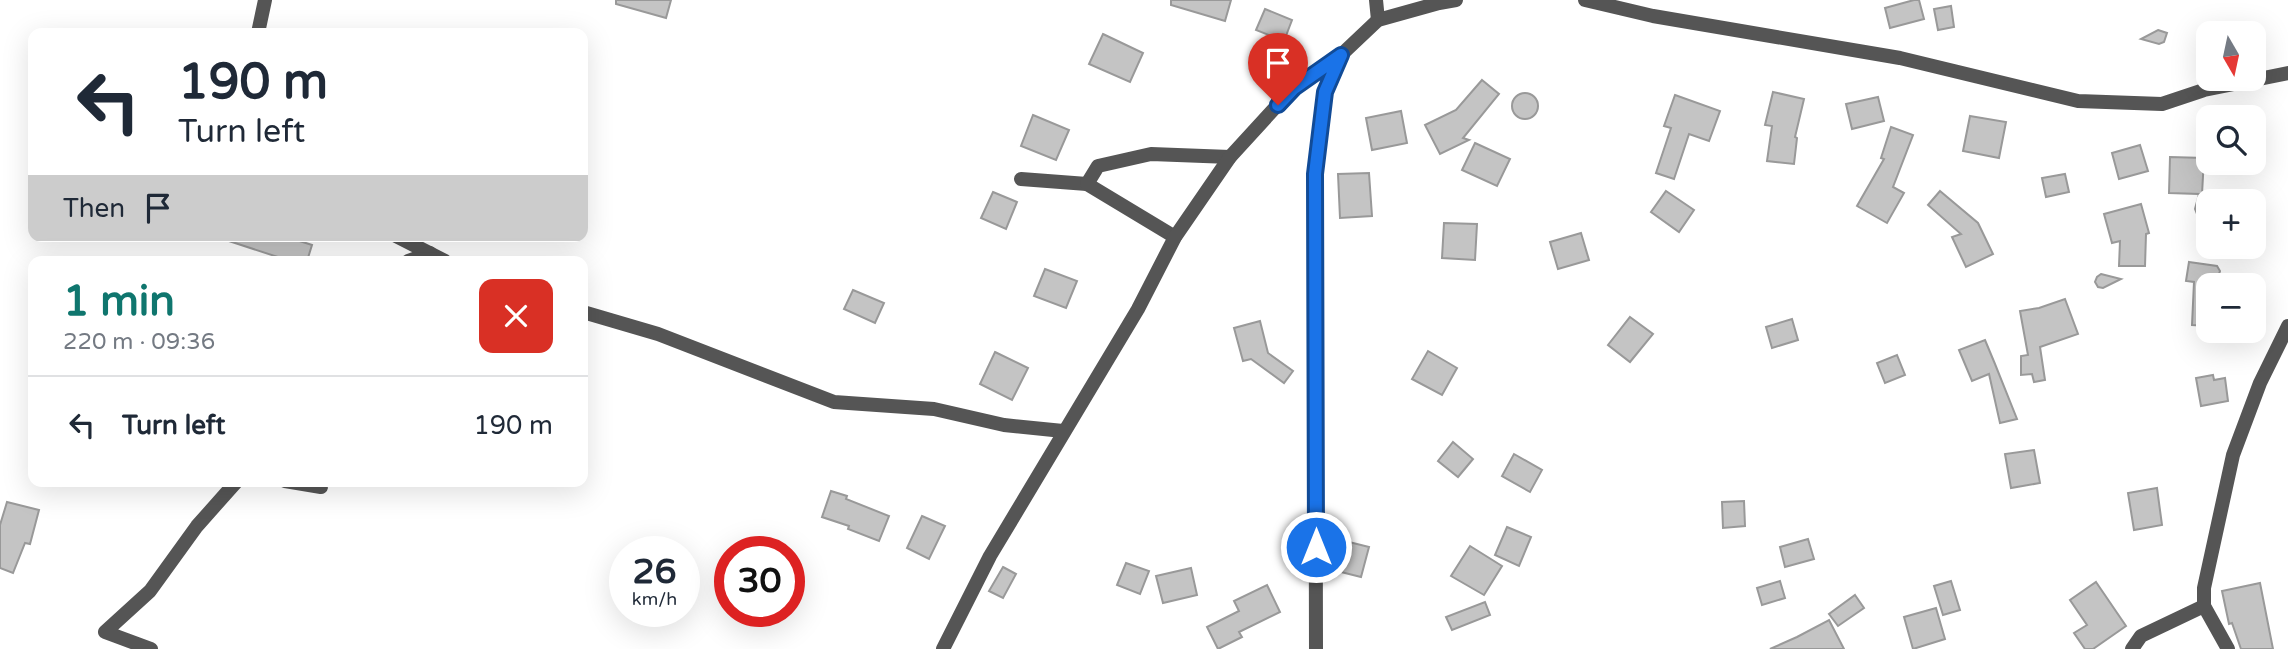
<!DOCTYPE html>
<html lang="en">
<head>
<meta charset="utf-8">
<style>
	body { margin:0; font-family:"Varela Round",sans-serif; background:#f6f6f7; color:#1f2937; height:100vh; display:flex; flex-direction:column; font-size:26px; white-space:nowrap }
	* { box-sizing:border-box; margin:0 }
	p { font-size:23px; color:#747a83 }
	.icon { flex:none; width:38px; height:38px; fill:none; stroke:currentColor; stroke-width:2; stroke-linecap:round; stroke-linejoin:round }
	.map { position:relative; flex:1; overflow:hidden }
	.sheet { position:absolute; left:28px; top:256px; width:560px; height:231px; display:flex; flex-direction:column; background:#fff; border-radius:14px; box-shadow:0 7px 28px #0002 }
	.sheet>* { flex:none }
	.banner { position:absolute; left:28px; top:28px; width:560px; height:214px; border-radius:14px; box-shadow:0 7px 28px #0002; background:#fff; color:#1f2937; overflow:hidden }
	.needle { width:46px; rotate:171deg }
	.tools { position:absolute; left:2196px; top:21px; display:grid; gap:14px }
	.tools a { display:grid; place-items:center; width:70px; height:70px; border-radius:14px; background:#fff; box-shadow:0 7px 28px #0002; font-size:35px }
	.speed { position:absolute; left:609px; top:536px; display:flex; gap:14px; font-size:35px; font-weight:700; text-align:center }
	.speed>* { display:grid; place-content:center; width:91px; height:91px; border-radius:50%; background:#fff; box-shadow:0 7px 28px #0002; line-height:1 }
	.speed small { font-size:18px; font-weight:400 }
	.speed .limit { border:10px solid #d22; background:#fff; color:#111 }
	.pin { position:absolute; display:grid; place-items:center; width:60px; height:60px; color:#fff; margin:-72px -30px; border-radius:50% 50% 50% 0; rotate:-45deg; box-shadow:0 0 7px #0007 }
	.pin .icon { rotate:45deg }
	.me { position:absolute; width:77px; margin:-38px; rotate:0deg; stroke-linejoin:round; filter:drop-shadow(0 0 5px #0008) }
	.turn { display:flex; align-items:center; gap:24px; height:147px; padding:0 35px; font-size:32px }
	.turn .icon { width:91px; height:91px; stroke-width:2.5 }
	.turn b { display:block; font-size:49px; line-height:60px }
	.then { display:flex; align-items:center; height:66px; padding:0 35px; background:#0003; gap:14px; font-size:26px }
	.round { display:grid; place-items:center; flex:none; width:74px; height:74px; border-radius:14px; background:#f6f6f7 }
	.head { display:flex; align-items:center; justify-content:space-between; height:119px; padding:0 35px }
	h1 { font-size:42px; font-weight:700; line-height:52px; color:#0f766e }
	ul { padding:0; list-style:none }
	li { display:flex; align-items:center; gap:21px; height:98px; padding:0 35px; border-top:2px solid #e0e1e3 }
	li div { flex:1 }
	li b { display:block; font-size:26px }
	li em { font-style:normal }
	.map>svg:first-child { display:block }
</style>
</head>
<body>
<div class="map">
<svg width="2288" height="649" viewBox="0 0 2288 649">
	<rect width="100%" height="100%" fill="#fff"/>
	<!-- building -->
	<g fill="#c4c4c4" stroke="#999" stroke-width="2">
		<path d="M616 0H671L666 18 616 4Z"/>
		<path d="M1171 0H1231L1225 21 1171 5Z"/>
		<path d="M1914 0H1919L1924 19 1890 28 1885 8Z"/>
		<path d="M1951 6 1954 27 1938 30 1934 9Z"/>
		<path d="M1265 9 1292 20 1284 41 1256 30Z"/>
		<path d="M2158 30 2167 33 2164 42 2159 44 2141 39Z"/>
		<path d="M1103 34 1143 53 1130 82 1089 64Z"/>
		<path d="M1482 80 1499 94 1463 138 1469 140 1440 154 1425 125 1456 110Z"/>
		<path d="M1773 92 1804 99 1795 137 1797 138 1794 164 1767 161 1772 126 1765 125Z"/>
		<circle cx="1525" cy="106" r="13"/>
		<path d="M1675 95 1720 111 1709 141 1689 134 1674 179 1656 173 1671 128 1664 126Z"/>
		<path d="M1878 97 1884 121 1852 129 1846 104Z"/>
		<path d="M1401 111 1407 143 1372 150 1366 118Z"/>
		<path d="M1033 115 1069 130 1056 160 1021 146Z"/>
		<path d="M1970 116 2006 122 1999 158 1963 151Z"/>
		<path d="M1891 127 1913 135 1893 187 1904 193 1887 223 1857 206 1884 159 1881 158Z"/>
		<path d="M1475 143 1510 159 1497 186 1462 170Z"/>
		<path d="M2140 145 2148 171 2119 179 2112 153Z"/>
		<path d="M2170 157 2204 158 2202 194 2208 207 2206 217 2197 214 2195 209 2199 194 2169 193Z"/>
		<path d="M1369 173 1372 216 1340 218 1338 174Z"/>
		<path d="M2065 174 2069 192 2046 197 2042 178Z"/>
		<path d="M1666 191 1694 210 1679 232 1651 212Z"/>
		<path d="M1940 191 1978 223 1993 254 1966 267 1952 237 1961 234 1928 205Z"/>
		<path d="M993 192 1017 202 1006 229 981 218Z"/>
		<path d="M2141 204 2149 233 2146 234 2145 266H2119L2120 241 2112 243 2104 214Z"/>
		<path d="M1444 223 1477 224 1475 260 1442 258Z"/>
		<path d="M1581 233 1589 260 1558 269 1550 242Z"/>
		<path d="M224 236H284L312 245 307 261H290L223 239Z"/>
		<path d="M2189 262 2217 266 2220 271 2218 277 2208 282V326L2192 325 2194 282 2186 281Z"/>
		<path d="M1045 269 1077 281 1066 308 1034 296Z"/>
		<path d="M2101 274 2121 279 2103 288 2098 287 2095 282 2097 277Z"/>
		<path d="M853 290 884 303 875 323 844 309Z"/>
		<path d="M2065 299 2078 334 2040 347 2045 380 2034 382 2032 374 2021 375V356L2028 355 2020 311 2039 308Z"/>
		<path d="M1630 317 1653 334 1630 362 1608 345Z"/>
		<path d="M1792 319 1798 340 1772 348 1766 327Z"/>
		<path d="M1260 321 1268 353 1293 371 1284 383 1251 359 1243 361 1234 328Z"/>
		<path d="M1985 340 1995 364 2017 419 2000 423 1989 374 1972 381 1959 350Z"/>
		<path d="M1428 351 1457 368 1442 395 1412 379Z"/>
		<path d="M995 352 1028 368 1012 400 980 384Z"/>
		<path d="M1897 355 1905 375 1885 383 1877 363Z"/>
		<path d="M2213 375 2214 380 2225 378 2228 401 2201 406 2196 378Z"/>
		<path d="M1453 442 1473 459 1458 477 1438 461Z"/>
		<path d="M2034 450 2040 483 2011 488 2005 454Z"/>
		<path d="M1514 454 1542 470 1530 492 1502 476Z"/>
		<path d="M2157 488 2162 525 2134 530 2128 493Z"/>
		<path d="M831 491 847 496 846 499 889 516 879 541 848 529 849 526 822 517Z"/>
		<path d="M1744 501 1745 526 1723 528 1722 502Z"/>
		<path d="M7 502 39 510 30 544 25 543 13 573 0 568V525Z"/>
		<path d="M922 516 945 526 929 559 907 548Z"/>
		<path d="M1507 527 1531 537 1519 566 1495 555Z"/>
		<path d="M1808 539 1814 559 1785 567 1780 547Z"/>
		<path d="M1345 541 1369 547 1361 577 1337 571Z"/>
		<path d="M1470 546 1502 566 1484 595 1451 576Z"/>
		<path d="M1126 563 1149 571 1140 594 1117 585Z"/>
		<path d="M1003 567 1016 574 1003 598 989 591Z"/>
		<path d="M1191 568 1197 595 1163 603 1156 576Z"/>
		<path d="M1780 581 1785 598 1762 605 1757 588Z"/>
		<path d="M1951 581 1960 610 1943 615 1934 586Z"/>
		<path d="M2096 582 2126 626 2093 649H2085L2074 633 2087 625 2070 600Z"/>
		<path d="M2260 583 2273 649H2241L2232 623 2229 624 2222 591Z"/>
		<path d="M1267 585 1280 612 1239 632 1242 637 1218 649 1207 627 1239 611 1234 601Z"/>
		<path d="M1855 595 1864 608 1838 626 1829 614Z"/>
		<path d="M1485 602 1490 615 1452 630 1446 617Z"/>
		<path d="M1936 608 1945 639 1913 649 1904 617Z"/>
		<path d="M1829 620 1844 649H1770L1797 637Z"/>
	</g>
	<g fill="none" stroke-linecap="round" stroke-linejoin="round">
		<!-- minor -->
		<g stroke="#555" stroke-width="14">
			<path d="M1376 0 1378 20"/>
			<path d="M1585 0 1653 16 1900 58 2078 101 2162 104 2204 90 2288 73"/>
			<path d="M258 33 265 0"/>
			<path d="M1021 179 1087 184"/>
			<path d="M396 236 445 261"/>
			<path d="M1175 237 1087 184 1098 166 1151 154 1230 157"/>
			<path d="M408 261 430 253"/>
			<path d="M583 312 658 334 834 402 934 409 1004 425 1063 431"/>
			<path d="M285 481 321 487"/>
			<path d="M151 649 105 632 150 591 197 526 237 481"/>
			<path d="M943 649 990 556 1138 309 1175 237 1230 157 1294 87 1339 56"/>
			<path d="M1316 649 1315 174 1325 92 1341 55 1378 20 1439 3 1456 0"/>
			<path d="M2132 649 2141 636 2204 606"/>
			<path d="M2228 649 2204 606V588L2233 455 2260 383 2288 326"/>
		</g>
	</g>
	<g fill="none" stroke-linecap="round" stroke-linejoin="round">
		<!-- route casing -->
		<g stroke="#114b97" stroke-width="18">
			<path id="route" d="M1278 105 1294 88 1341 55 1325 92 1315 174 1316 547"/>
		</g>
		<!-- route -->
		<use href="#route" stroke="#1a73e8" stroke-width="12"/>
	</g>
</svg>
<div class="tools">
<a><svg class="needle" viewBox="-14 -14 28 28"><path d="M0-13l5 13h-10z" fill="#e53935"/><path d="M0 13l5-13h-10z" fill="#747a83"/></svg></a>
<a><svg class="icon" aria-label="search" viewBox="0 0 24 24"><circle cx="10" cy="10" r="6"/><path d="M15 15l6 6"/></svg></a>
<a>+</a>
<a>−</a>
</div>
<div class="speed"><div>26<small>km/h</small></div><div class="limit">30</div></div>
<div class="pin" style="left:1278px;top:105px;background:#d93025"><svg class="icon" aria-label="arrive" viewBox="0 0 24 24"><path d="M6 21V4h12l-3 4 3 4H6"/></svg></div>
<svg class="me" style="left:1316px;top:547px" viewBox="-20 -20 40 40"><circle r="17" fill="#1a73e8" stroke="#fff" stroke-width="3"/><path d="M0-11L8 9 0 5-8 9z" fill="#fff"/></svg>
<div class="banner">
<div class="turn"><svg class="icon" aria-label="left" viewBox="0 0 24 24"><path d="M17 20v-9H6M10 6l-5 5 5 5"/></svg><div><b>190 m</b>Turn left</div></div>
<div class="then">Then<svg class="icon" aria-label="arrive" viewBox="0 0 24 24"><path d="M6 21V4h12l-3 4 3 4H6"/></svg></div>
</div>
<section class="sheet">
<div class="head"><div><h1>1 min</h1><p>220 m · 09:36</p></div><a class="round" style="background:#d93025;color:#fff"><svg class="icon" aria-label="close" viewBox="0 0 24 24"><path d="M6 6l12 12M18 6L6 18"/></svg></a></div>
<ul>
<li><svg class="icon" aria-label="left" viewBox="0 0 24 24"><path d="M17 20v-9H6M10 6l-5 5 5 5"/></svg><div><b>Turn left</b></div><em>190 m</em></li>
</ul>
</section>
</div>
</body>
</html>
